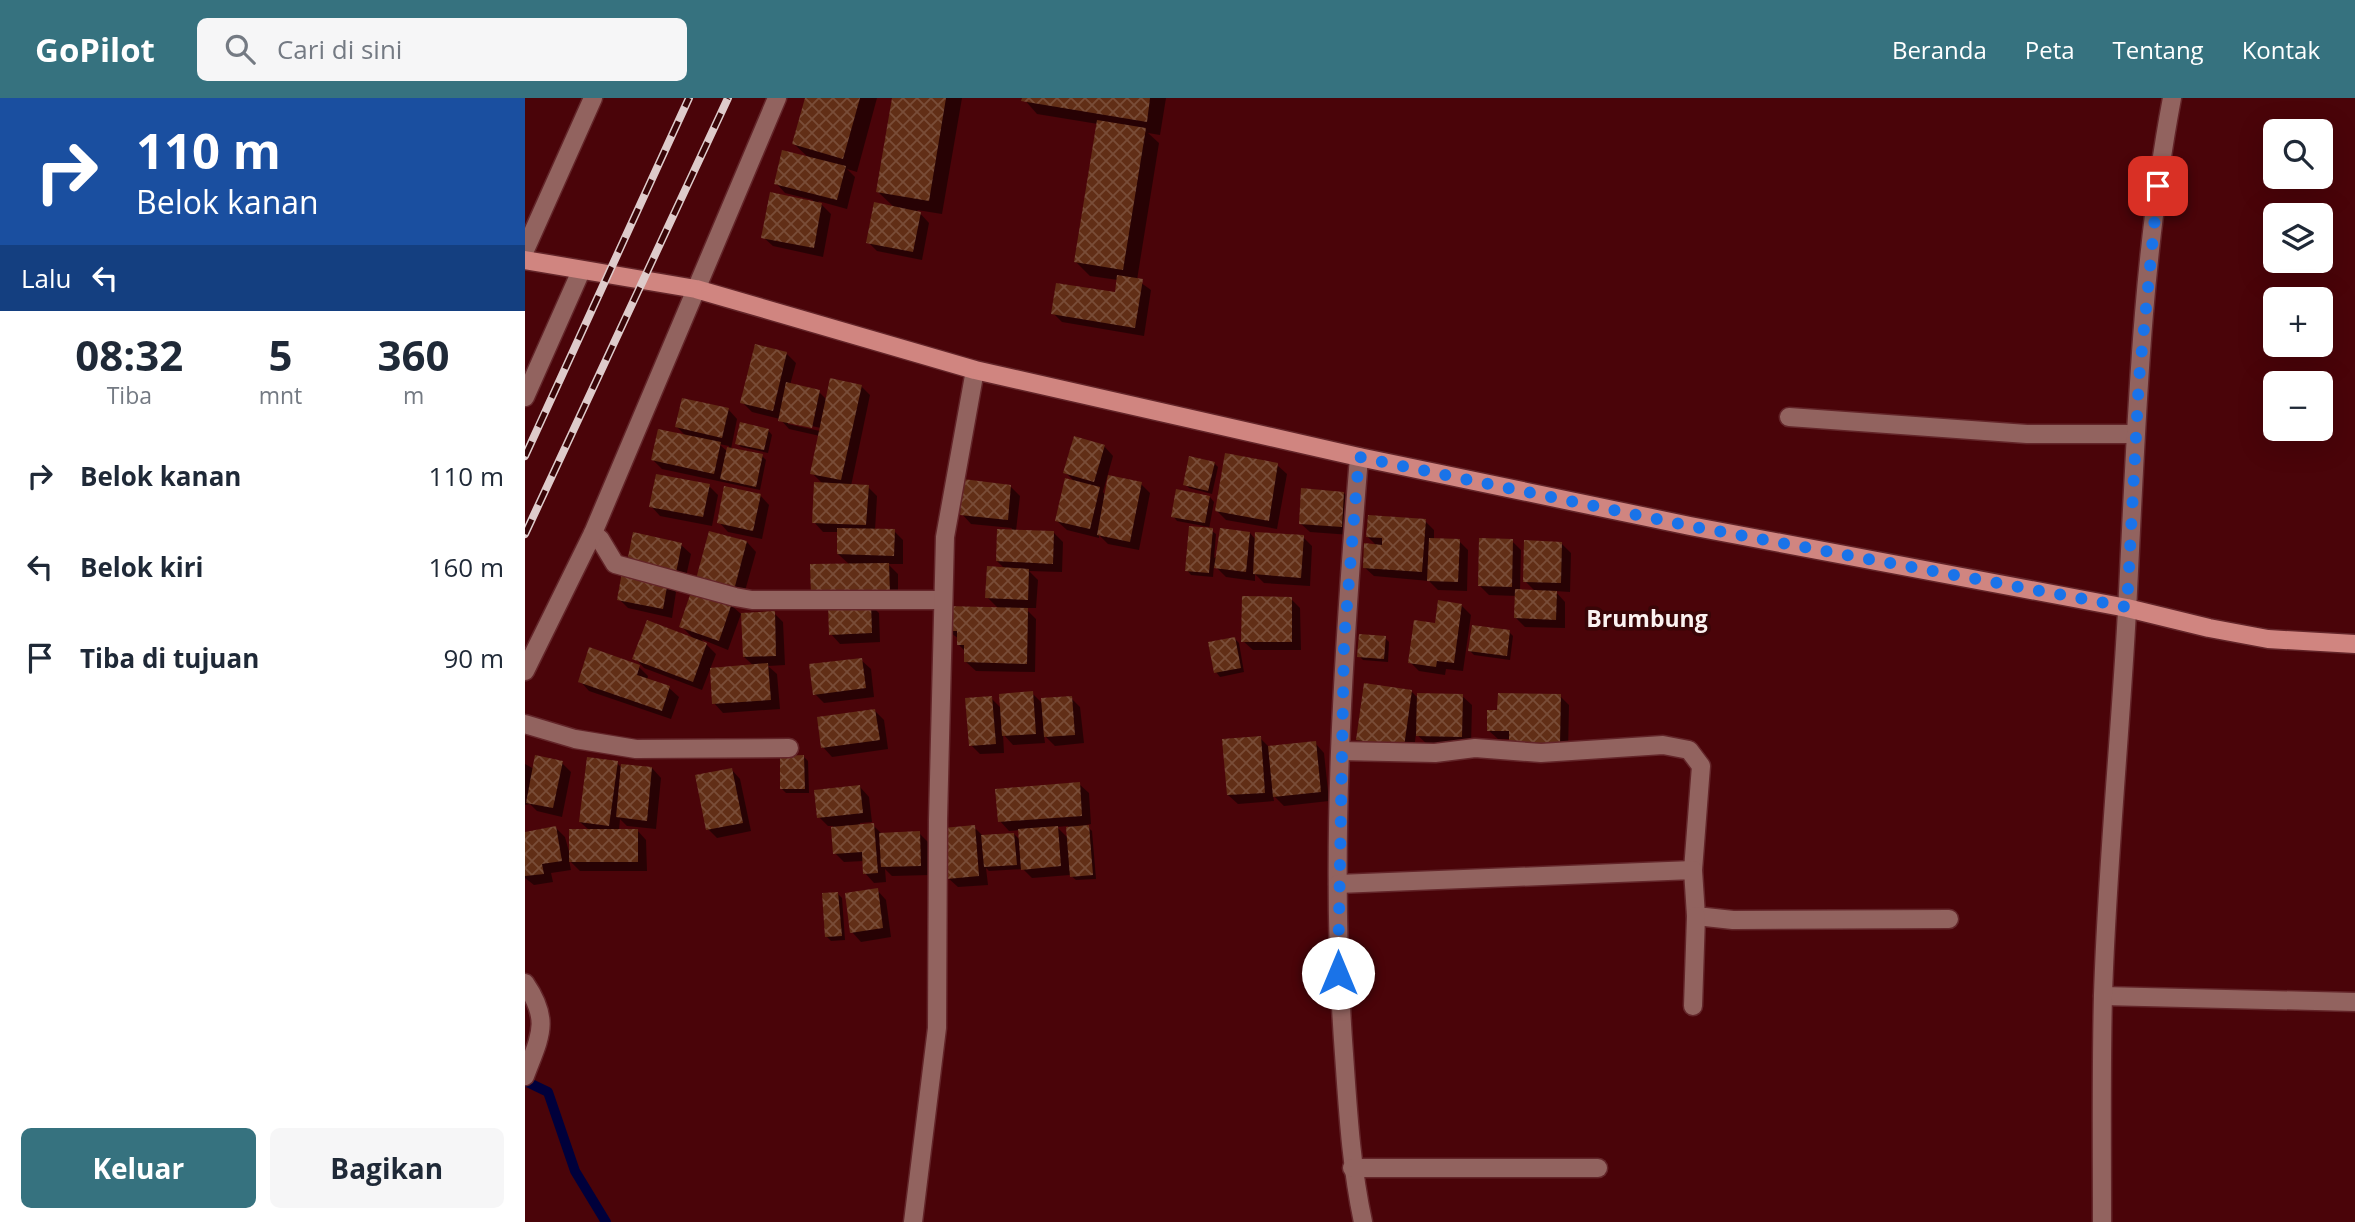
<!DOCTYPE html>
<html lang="id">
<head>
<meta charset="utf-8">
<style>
	body { margin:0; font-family:"Open Sans",sans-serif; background:#f6f6f7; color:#1f2937; height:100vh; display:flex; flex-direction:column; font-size:26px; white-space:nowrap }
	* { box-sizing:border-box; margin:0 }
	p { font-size:23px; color:#747a83 }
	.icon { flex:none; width:38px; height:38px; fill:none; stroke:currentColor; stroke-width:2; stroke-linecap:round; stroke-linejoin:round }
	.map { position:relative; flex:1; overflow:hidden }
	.sheet { display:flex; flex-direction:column; background:#fff; width:525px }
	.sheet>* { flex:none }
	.banner { background:#1a4fa0; color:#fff; overflow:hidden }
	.buttons { position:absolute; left:1738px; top:21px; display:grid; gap:14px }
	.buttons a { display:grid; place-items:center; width:70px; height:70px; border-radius:10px; background:#fff; box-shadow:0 7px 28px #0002; font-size:35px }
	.pin { position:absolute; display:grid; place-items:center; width:60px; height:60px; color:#fff; margin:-30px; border-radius:14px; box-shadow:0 4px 10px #0006 }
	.me { position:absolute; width:77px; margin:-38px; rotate:0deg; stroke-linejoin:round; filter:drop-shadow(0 0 5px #0008) }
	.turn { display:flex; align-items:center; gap:24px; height:147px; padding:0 21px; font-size:32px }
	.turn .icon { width:91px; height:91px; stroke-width:2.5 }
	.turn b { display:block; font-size:49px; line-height:60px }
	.then { display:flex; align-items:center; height:66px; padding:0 21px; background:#0003; gap:14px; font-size:26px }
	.eta { display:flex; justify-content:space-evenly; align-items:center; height:119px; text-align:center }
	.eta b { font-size:42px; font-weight:700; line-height:49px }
	.primary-button { display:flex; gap:14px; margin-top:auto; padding:14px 21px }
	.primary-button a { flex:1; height:80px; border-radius:10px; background:#36727f; color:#fff; font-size:28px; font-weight:700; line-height:80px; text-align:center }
	.primary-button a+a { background:#f6f6f7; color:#1f2937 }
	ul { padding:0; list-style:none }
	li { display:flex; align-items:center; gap:21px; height:91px; padding:0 21px }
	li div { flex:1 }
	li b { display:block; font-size:26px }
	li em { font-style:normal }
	header { display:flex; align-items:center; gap:42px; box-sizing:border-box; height:98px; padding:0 35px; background:#36727f; color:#fff }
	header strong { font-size:33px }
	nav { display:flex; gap:38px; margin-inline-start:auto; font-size:24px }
	.search { width:490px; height:63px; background:#f6f6f7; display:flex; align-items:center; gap:18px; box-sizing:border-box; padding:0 24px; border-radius:10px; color:#747a83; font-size:26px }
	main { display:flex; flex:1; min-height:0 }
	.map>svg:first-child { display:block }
</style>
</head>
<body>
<header>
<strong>GoPilot</strong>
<div class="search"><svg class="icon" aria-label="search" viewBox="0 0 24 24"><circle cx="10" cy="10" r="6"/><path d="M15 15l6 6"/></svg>Cari di sini</div>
<nav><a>Beranda</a><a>Peta</a><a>Tentang</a><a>Kontak</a></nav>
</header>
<main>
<section class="sheet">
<div class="banner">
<div class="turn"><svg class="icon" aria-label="right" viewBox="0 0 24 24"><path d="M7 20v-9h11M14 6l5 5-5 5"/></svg><div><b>110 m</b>Belok kanan</div></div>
<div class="then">Lalu<svg class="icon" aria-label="left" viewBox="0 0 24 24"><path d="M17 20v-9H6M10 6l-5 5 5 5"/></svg></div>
</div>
<div class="eta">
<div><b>08:32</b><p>Tiba</p></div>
<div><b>5</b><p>mnt</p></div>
<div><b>360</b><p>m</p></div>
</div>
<ul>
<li><svg class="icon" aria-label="right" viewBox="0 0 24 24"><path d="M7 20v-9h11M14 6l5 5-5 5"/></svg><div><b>Belok kanan</b></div><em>110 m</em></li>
<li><svg class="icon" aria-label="left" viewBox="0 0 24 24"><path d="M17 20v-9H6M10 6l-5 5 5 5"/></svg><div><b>Belok kiri</b></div><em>160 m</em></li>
<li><svg class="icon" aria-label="arrive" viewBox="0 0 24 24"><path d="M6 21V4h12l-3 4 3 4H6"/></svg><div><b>Tiba di tujuan</b></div><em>90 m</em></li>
</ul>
<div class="primary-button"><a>Keluar</a><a>Bagikan</a></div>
</section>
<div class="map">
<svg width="1830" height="1124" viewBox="0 0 1830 1124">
	<defs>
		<pattern id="building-cross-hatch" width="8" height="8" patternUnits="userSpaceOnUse" patternTransform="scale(1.75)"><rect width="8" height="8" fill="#612e16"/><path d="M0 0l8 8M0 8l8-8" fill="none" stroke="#794d38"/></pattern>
	</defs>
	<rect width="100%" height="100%" fill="#4a0409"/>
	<!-- shadow -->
	<g fill="#0007" fill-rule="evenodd">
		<path d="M282 0H352L332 74 322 71 330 79 322 111 293 103 306 116 298 159 248 148 238 139 287 105 288 102 260 95 251 85 284 60 269 46Z"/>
		<path d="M369 0H437L417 116 392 112 404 125 397 162 352 153 343 144 370 110 353 94Z"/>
		<path d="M498 0H641L635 37 623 35 634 45 612 182 626 192 619 238 537 224 528 215 591 196 593 182 565 178 551 164 573 26 512 16Z"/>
		<path d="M262 256 271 265 265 287 294 294 302 302 336 288 345 297 326 388 343 389 352 398 350 432 369 433 378 442V466H363L373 476V505L345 506 354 515 355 544 315 546 306 536 325 467 313 456 314 434H298L289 424 298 386 287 375 295 338 264 331 255 321 227 314 217 304ZM263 323 296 330 295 333 263 326Z"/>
		<path d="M203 311 212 321 206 351 237 358 241 362 235 392 137 371 128 362 162 339 152 329ZM194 346 204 348 203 354Z"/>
		<path d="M243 332 247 337 243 355 216 349 212 345Z"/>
		<path d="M579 348 588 358 578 394 581 398 616 386 625 395 614 452 583 446 574 437V440L542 432 532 423 551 385 540 374Z"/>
		<path d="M689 365 693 369 687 396 664 390 660 386Z"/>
		<path d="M752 367 762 376 752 431 701 422 692 413Z"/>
		<path d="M184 388 193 397 187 428 135 418 126 408Z"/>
		<path d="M485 388 495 398 491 433 529 435 538 444 537 474 504 473 513 482 511 510H500L511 521 510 574 451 573 441 564V554L434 547V541L422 532 474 511 462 499 480 471 472 463 487 430 446 426 437 416Z"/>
		<path d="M819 395 828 405 826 437 785 434 775 425Z"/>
		<path d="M235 397 244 407 237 441 203 434 194 424Z"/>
		<path d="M685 399 689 404 684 431 691 436 689 460 725 435 731 442 778 439 787 448 785 488 739 485 730 476V483L701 479 689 467 688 479 666 477 662 472 684 429 652 423 648 418Z"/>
		<path d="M900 423 909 432V442L934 443 943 452 942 493 913 492 904 483 849 478 839 469 853 449 843 439Z"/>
		<path d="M987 443 996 452 995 493 1011 494 1000 483 1037 446 1046 455 1045 494 1030 493 1040 504V530L1000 529 991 520 992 498 964 497 955 488Z"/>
		<path d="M222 444 231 454 218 500 182 490Z"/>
		<path d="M156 447 166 456 160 483 113 473Z"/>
		<path d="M142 485 151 494 147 520 103 510 94 501Z"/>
		<path d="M766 501 775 510 776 552H728L718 543Z"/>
		<path d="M206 507 216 516 203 552 176 541 191 556 177 592 119 570 110 560 171 543 156 528Z"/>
		<path d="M936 507 946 517 938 573 921 571 920 577 894 573 885 564 911 527Z"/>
		<path d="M249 515 258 524 260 567 243 568 252 576 255 611 198 615 189 605 229 568 219 559Z"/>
		<path d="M984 534 988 538 985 562 949 557 945 553Z"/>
		<path d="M860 540 864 544 863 564 838 562 834 558Z"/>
		<path d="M710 541 714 545 719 574 695 579 691 574Z"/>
		<path d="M336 562 346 571 349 599 299 605 290 596Z"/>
		<path d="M114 569 123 578 122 582 144 590 154 599 146 621 64 593 55 583Z"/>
		<path d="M887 594 894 601 937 598 947 607 946 647 902 646 891 636 888 658 842 651 833 642Z"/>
		<path d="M507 595 518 606 546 600 555 609 559 645 530 648 519 637 520 645 488 647 478 636 479 655 455 656 446 647 466 600 477 611Z"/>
		<path d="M1035 598 1044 607 1043 656 986 641H973L963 632Z"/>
		<path d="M350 613 359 622 363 651 307 659 298 649Z"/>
		<path d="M735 640 745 650 790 645 799 655 804 703 759 708 748 697 749 703 713 706 703 697Z"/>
		<path d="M279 659 283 663 284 695H261L257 691Z"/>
		<path d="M37 665 46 674 37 719 12 713 5 706 0 707V666L9 671Z"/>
		<path d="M92 665 98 671 127 670 136 680 131 731 102 728 95 721 94 732H112L121 742 122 773H55L44 762 46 772 26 775 28 784 9 787 0 780V736L31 730 40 739 46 761 64 732 55 724Z"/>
		<path d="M206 671 215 681 226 733 192 740 183 731Z"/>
		<path d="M554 686 564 695 566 726 561 727 567 733 571 781 551 782 545 777 507 780 498 771 464 773 461 770 463 787 433 789 423 780 449 729 459 739 489 736 496 743 495 732 484 733 475 723ZM543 728 544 741 532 729Z"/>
		<path d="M335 689 344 699 347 724 335 725V728L348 727 358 737 394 735 403 744 405 777 367 778 360 771 361 784 349 785 340 775 339 763 319 764 310 755 308 728H303L294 719Z"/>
		<path d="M352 792 361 802 366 839 336 844 327 834Z"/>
		<path d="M313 796 317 800 320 842 306 843 302 839Z"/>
	</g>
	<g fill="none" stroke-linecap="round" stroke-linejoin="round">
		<!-- stream -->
		<path stroke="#00003b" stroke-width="10" d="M0 983 23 994 50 1073 81 1124"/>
	</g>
	<!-- building -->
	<g fill="url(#building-cross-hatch)">
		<path d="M280 0H335L318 61 267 46Z"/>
		<path d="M367 0H421L404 103 351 94Z"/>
		<path d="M497 0H625L622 24 496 3Z"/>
		<path d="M572 22 621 30 598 172 549 164Z"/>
		<path d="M257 52 321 68 312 102 249 86Z"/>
		<path d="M245 94 297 105 289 150 236 140Z"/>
		<path d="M349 104 396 114 388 154 341 145Z"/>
		<path d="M592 177 618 181 610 230 526 216 531 185 590 194Z"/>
		<path d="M230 246 262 254 248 313 215 305Z"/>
		<path d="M305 280 337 287 316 382 285 376Z"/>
		<path d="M261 284 295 292 287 330 253 323Z"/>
		<path d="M157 300 204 310 197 340 150 329Z"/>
		<path d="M215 324 244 331 239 352 210 346Z"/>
		<path d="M133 331 196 344 189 376 126 362Z"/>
		<path d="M549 338 580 347 569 384 538 375Z"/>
		<path d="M202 349 238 356 231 389 195 381Z"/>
		<path d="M700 355 753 365 744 423 690 413Z"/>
		<path d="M664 358 690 364 683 393 658 387Z"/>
		<path d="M131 376 185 386 178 419 124 409Z"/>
		<path d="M583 377 617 384 605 444 572 437Z"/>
		<path d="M540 380 575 389 565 431 530 423Z"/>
		<path d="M438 381 486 387 483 422 435 417Z"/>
		<path d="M289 384 344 387 341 427 287 425Z"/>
		<path d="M199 388 236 396 228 433 192 425Z"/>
		<path d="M776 390 819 394 817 429 774 426Z"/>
		<path d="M651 391 685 398 680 425 646 419Z"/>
		<path d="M843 417 901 421 897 474 838 470 839 445 857 447V440L841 439Z"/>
		<path d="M664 428 688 430 684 475 660 473Z"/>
		<path d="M312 430 370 431 369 458 312 456Z"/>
		<path d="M695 430 725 434 721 474 689 470Z"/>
		<path d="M472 431 529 433 528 466 471 463Z"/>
		<path d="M184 433 222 443 209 492 171 481Z"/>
		<path d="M108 434 157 445 151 475 102 464Z"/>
		<path d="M730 434 779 437 776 480 728 476Z"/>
		<path d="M904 440 935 441 933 484 902 483Z"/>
		<path d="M954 440 988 441 987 489 953 488Z"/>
		<path d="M999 442 1037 444 1036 485 998 484Z"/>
		<path d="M364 465 365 496 286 498 285 466Z"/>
		<path d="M462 468 504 471 503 502 460 500Z"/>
		<path d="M97 474 143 483 138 511 92 502Z"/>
		<path d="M167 491 207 505 194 543 154 529Z"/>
		<path d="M990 491 1032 493 1031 522 989 520Z"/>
		<path d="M717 498 767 499V544H716Z"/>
		<path d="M913 502 937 506 929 565 912 563 911 569 883 565 889 522 910 525Z"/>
		<path d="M346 504 347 535 304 537 303 506Z"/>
		<path d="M421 508 503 510 502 566 439 564V547H432V533H420Z"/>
		<path d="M250 513 251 558 218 559 216 515Z"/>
		<path d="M122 522 182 545 168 584 107 561Z"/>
		<path d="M947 527 985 532 982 558 943 553Z"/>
		<path d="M834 536 861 538 859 561 832 559Z"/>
		<path d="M710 539 716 570 689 575 683 544Z"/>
		<path d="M64 549 115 567 112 577 145 588 137 613 53 584Z"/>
		<path d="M337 560 341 590 288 597 284 566Z"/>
		<path d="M243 565 246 602 187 606 185 570Z"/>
		<path d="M839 585 887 592 879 649 831 642Z"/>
		<path d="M508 593 511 636 477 638 474 596Z"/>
		<path d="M892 595 938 596 937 639 891 638Z"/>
		<path d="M973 595 1036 596 1035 647 984 646V633H962V612H972Z"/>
		<path d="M467 598 471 646 444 648 440 600Z"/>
		<path d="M547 598 550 637 519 639 516 600Z"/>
		<path d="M350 611 355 642 296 650 292 619Z"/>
		<path d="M736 638 740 695 702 697 697 641Z"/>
		<path d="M791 643 796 694 748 699 743 648Z"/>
		<path d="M10 657 38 663 28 710 1 705Z"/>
		<path d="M279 657 280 691H255V658Z"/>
		<path d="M62 659 93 663 84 728 54 724Z"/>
		<path d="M96 666 127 669 122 723 91 719Z"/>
		<path d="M207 670 218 725 181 732 170 677Z"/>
		<path d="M555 684 557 718 473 724 470 691Z"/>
		<path d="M335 687 338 715 292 720 289 692Z"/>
		<path d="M349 725 353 775 338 776 337 754 308 756 306 729Z"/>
		<path d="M450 727 454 778 422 781 418 730Z"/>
		<path d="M564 727 568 777 545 779 541 729Z"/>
		<path d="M31 728 37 763 17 766 19 776 0 778V734Z"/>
		<path d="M533 728 536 768 496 772 493 731Z"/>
		<rect x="44" y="731" width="69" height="33"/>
		<path d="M395 733 396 768 356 769 354 735Z"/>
		<path d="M489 735 492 767 459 769 456 737Z"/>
		<path d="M353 790 358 830 325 835 320 795Z"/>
		<path d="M313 794 317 838 300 839 297 795Z"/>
	</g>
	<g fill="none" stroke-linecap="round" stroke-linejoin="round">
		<!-- lane casing -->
		<g stroke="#632529" stroke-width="21">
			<path id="lane" d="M1264 319 1502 336H1610"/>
		</g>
		<!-- street casing -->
		<g stroke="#632529" stroke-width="21">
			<g id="street">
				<path d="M0 152 68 0"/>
				<path d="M0 299 56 173"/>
				<path d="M834 359C818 557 804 757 819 956 823 1013 826 1068 838 1124"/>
				<path d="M68 435 75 441 90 466 210 499 227 502H418"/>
				<path d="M0 573 68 435 252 0"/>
				<path d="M0 626 50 641 111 651 264 650"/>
				<path d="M816 653 910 655 950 650 1016 655 1138 647 1164 652 1176 668 1168 772"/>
				<path d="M813 786 1168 772 1171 818 1208 822 1424 821"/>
				<path d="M0 885C26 923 15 938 0 978"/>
				<path d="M1578 898 1830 904"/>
				<path d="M1168 908 1171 818"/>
				<path d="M827 1070H1073"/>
				<path d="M388 1124 412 930 413 722 420 439 450 272"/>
				<path d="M1577 1124C1577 1049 1576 973 1578 897 1582 769 1595 641 1602 513 1611 342 1615 169 1647 0"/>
			</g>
		</g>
		<!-- secondary casing -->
		<g stroke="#632529" stroke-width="21">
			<path id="secondary" d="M0 162 171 191 450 272 834 359 1165 428 1602 510 1684 530 1743 541 1830 546"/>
		</g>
		<!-- lane -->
		<use href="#lane" stroke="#92635f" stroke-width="18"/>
		<!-- street -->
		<use href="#street" stroke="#92635f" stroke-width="18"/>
		<!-- secondary -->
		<use href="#secondary" stroke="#d08580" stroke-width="18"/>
		<!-- rail casing -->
		<g stroke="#decbcb" stroke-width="8">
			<g id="rail">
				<path d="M0 358 164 0"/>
				<path d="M0 436 203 0"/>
			</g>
		</g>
		<!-- rail -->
		<use href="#rail" stroke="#380507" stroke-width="5" stroke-dasharray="16" stroke-linecap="butt"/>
	</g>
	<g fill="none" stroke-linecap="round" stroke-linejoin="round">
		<!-- route -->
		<path stroke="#1a73e8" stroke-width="12" stroke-dasharray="0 21.6" d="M813 875 819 544 834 359 1165 428 1602 509 1614 281 1633 88"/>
	</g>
	<g text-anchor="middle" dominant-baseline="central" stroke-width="7" stroke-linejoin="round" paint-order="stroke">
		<!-- quarter labels -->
		<g font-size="23" font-weight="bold" fill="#fbf2f1" stroke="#380507">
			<text x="1122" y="520">Brumbung</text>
		</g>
	</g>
</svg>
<div class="buttons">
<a><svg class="icon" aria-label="search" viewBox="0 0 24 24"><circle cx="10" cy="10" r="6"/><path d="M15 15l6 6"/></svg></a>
<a><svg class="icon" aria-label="layers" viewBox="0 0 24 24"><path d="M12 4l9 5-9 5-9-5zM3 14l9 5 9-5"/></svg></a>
<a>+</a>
<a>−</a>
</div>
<div class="pin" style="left:1633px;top:88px;background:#d93025"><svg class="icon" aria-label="arrive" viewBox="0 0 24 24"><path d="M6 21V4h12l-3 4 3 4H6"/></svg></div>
<svg class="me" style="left:813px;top:875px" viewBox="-20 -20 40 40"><circle r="19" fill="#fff"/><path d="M0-13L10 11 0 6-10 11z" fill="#1a73e8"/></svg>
</div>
</main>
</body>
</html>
